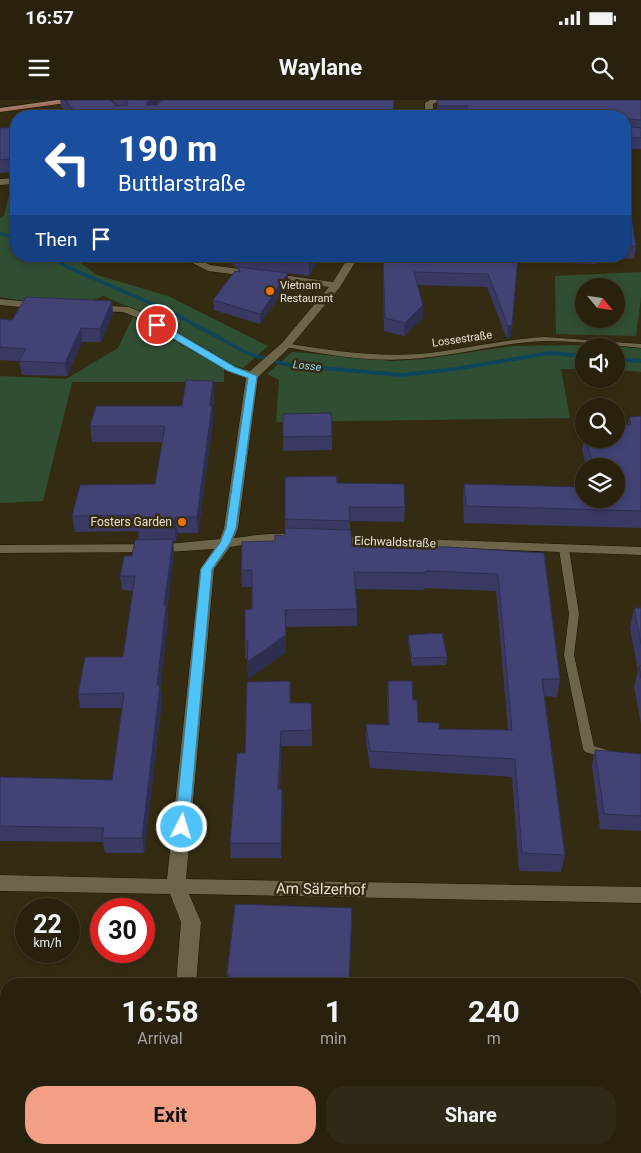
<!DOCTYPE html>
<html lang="en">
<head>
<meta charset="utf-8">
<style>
	body { margin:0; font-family:Roboto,sans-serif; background:#2f2917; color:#f1f3f6; height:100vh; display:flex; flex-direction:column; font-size:19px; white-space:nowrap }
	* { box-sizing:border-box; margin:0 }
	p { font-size:16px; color:#a4a39e }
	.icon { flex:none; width:28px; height:28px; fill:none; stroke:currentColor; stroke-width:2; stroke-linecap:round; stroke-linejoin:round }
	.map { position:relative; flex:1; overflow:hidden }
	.drawer { position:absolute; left:0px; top:878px; width:641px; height:176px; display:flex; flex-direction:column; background:#27210e; border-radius:20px 20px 0 0; box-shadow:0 2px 8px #0003,0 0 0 1px #433e2e }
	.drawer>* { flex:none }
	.guide { position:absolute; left:10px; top:10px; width:621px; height:152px; border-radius:20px; box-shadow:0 2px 8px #0003,0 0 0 1px #433e2e; background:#1a4fa0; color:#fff; overflow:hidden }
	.needle { width:32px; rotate:119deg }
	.tools { position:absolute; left:575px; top:178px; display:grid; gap:10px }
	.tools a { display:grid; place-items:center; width:50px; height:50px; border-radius:50%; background:#27210e; box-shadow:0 2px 8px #0003,0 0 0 1px #433e2e; font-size:25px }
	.speed { position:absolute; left:15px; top:798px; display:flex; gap:10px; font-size:25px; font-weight:700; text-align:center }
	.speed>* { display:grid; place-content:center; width:65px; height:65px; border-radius:50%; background:#27210e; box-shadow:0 2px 8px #0003,0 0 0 1px #433e2e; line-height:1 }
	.speed small { font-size:12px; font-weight:400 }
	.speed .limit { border:8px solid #d22; background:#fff; color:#111 }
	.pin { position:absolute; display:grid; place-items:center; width:42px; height:42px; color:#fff; margin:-21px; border:2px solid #fff; border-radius:50%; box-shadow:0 1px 5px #0007 }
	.me { position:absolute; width:55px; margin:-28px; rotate:5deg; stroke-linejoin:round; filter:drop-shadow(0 0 4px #0008) }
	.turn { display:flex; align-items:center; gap:18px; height:105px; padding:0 25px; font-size:22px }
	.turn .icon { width:65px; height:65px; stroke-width:2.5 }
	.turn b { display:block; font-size:35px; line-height:42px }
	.then { display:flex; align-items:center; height:48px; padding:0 25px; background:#0003; gap:10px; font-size:19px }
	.eta { display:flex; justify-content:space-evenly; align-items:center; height:85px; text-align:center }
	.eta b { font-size:30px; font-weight:700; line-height:35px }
	.action { display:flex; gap:10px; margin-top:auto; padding:10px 25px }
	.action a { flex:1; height:58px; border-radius:20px; background:#f39f85; color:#111; font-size:20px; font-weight:700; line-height:58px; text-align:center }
	.action a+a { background:#2f2917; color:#f1f3f6 }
	.status { display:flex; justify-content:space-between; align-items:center; height:35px; padding:0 25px; background:#27210e; direction:ltr }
	.status svg { height:14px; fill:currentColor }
	header { display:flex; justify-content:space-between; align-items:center; height:65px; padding:0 25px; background:#27210e; font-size:22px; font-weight:700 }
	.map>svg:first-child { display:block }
</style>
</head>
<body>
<div class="status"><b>16:57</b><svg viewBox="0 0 49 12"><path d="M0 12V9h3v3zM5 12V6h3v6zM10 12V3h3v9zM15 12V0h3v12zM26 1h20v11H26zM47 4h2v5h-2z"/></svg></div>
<header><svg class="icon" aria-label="menu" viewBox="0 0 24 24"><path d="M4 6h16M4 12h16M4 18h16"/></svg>Waylane<svg class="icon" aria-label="search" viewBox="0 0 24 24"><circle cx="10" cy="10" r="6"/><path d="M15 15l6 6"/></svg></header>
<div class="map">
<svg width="641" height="1053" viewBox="0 0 641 1053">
	<rect width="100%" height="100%" fill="#342c12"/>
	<!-- green -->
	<g fill="#304e32" fill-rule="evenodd">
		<path d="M9 96 16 97V156H71L97 175 168 196 268 246 243 268 235 266 144 214 104 196 78 205 35 203 0 197V118L4 115Z"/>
		<path d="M641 172V197L636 236 556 234 555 176ZM584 186H616V219H584Z"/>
		<path d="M133 217 224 269V282H72L43 401 0 403V276L66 279 118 248Z"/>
		<path d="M592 245 613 246H584V269H561L570 318 276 322 279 280 267 274 292 252H295L393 261 424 259 513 246Z"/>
		<path d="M616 246 641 248V272L616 270Z"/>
	</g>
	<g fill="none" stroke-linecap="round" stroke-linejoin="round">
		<!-- stream -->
		<g fill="#0e455b" fill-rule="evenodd">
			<path d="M0 132 16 137V139L0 135Z"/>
			<path d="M50 156H55L67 165 175 212 251 253 288 263 402 273 455 267 550 251 584 254V258L550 255 455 271 402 277 288 267 247 255 171 214 63 167Z"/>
			<path d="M616 257 641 259V263L616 261Z"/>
		</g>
		<!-- lane casing -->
		<g stroke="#1b1400" stroke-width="1">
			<g id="lane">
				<path d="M546 237 641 244V248C610 245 578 241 546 241 504 242 464 254 422 258 377 263 331 256 286 247L282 245 286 243C330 251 375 257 420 254 462 250 503 239 546 237Z"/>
				<path d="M564 446 569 449 579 514 574 555 594 646 610 651 612 654 610 657 606 658 585 652 583 649 564 555 569 514 559 449Z"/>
			</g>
		</g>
		<!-- street casing -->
		<g stroke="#1b1400" stroke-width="1">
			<g id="street">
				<path d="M430 0H442L433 4V16H425V3Z"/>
				<path d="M16 78V84L0 85V79Z"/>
				<path d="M179 156H192L210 165 333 182 349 156H359L340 187 290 247 258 277 238 428 234 438C248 436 293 429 302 439L295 443 262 442 230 447 214 469 186 779 641 787V803L189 794 201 822 196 884H176L181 822 170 794 0 791V775L167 779 200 469 214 449 168 452 0 453V445L168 444 220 439 224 428 246 278 228 271 138 218 123 212 94 211 89 208 94 205 129 207 146 214 236 267 250 271 282 243 329 187 208 171Z"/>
				<path d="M0 199 41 203 46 206 41 209 0 205Z"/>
				<path d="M331 436 641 447V455L326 443 324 440Z"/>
				<rect x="162" y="1048" width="22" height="5"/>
			</g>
		</g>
		<!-- primary casing -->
		<g stroke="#1b1400" stroke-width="1">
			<path id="primary" d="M57 0H78L74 2 0 12V8Z"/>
		</g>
		<!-- lane -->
		<use href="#lane" fill="#6d654a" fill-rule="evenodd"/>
		<!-- street -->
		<use href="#street" fill="#6d654a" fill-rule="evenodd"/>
		<!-- primary -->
		<use href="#primary" fill="#ab705e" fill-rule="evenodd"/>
		<!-- tram -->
		<path stroke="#8e8873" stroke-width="1" d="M0 9 67 0"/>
	</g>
	<!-- wall -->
	<g fill="#393964">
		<path d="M60 0H110L117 6H118L112 0H161L156 5 393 16H70L61 6Z"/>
		<path d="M437 0H641V49H625V16H437Z"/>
		<path d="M16 27V77L13 76 12 72 0 73V28Z"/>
		<path d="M625 107 636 146 634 159 614 158 613 161 597 160V164L562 163 561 156H625Z"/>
		<path d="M229 156H321L309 176 280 172 288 173V184L260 224 214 210 213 200 238 172V167L234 166Z"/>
		<path d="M518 156 510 239H507L487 187 417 185 423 205V218L404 236 384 231 383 173V161Z"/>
		<path d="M113 213 101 242H82L67 276 22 275 19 261 0 260V219L12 220Z"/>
		<path d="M214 296 213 311V321L198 433H177L176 441H173L174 453 167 510 168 521 160 588 162 600 144 753H105L103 742 0 741V677L112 680 122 608H80L78 594 123 557 133 491 122 490 120 476 132 456 139 440 138 431 75 432 72 416 155 384 162 342H92L90 326 182 306Z"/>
		<path d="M283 314 332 336V350L283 351Z"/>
		<path d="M641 316V428L464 423 463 401 464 384 616 399V366H586L582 350 584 339H616V331L617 324 628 325 629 317Z"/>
		<path d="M285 377 337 383 405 407 404 422 350 421V430L352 446 544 453 560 579 557 597 545 596 565 755 561 772 519 771 512 677 370 668 366 641V624L388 625 387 598 388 581 413 600 418 622 439 629 508 630 496 491 425 488 424 490 356 489 357 509V526L285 527 286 552 248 579 247 558H245V541L252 509V487H242L241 470 275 441 285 436Z"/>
		<path d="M634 508H641V624L634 587 638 571 630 528Z"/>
		<path d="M408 535 447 557 446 565 412 566 408 543Z"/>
		<path d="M290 603 312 630V646H281L280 689 283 704 281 758H231L230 743 245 653Z"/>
		<path d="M595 650 641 655V731L600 729 592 665Z"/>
		<path d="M227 874 350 884H228Z"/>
		<path d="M583 1048H635L641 1053H584Z"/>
	</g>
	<!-- shaded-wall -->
	<g fill="#2e2e51">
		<path d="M149 0H161L148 15 147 3Z"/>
		<path d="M312 156H321L309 176V162Z"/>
		<path d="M288 173V184L260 224V214Z"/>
		<path d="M112 201 113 213 101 242 100 229Z"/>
		<path d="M423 205V218L404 236 405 223Z"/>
		<path d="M512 225 510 239H507L508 226Z"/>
		<path d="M81 228 82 242 67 276 65 263Z"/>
		<path d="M213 281 214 296 213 311V321L198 433 197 417Z"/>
		<path d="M175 417 177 433 176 441 174 425Z"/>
		<path d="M173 439 174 453 167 510 168 521 160 588 162 600 144 753 142 738 157 585 164 506Z"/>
		<path d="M286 535V552L248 579 247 562Z"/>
		<path d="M281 631V646L279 704 278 689Z"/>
		<path d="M282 689 283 704 281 758V743Z"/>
	</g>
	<!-- building -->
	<g fill="#424274" stroke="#2e2e51">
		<path d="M65 0H110L117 6 128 5V3L125 0H149L147 3V5H157L162 0H394L393 16H79Z"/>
		<path d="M437 0H641V20L627 19 625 21V16H461L468 6H438Z"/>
		<path d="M49 8 54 16H47Z"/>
		<path d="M625 23V26L641 28V38L625 37Z"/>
		<path d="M16 27V64L11 63 12 59 0 60V28Z"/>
		<path d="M625 107H630L636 146H625Z"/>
		<path d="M263 156H312L309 162Z"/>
		<path d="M399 156H518L512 225 508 226 488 174 414 172 423 205 405 223 385 218 383 161H396Z"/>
		<path d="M238 167 288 173 260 214 213 200 235 171 240 172Z"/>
		<path d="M26 197 112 201 100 229 81 228 65 263 19 261 26 249 0 247V219L12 220Z"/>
		<path d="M186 280 213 281 210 306H212L197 417H175L174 425 138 426 140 415 72 416 80 385 155 384 165 326H90L96 306H182Z"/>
		<path d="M331 313 332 336 283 337V314Z"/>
		<path d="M641 316V411L466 406 464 384 584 387V399H616V366H593L586 339H616V334H620L617 324 631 325 629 317Z"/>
		<path d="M336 376 337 383 404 384 405 407H349L350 421 285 419V377Z"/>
		<path d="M285 428 351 430 352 446 448 447 544 453 560 579H542L565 755 522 753 515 659 370 651 366 624 389 625 388 581H412L413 600H417L418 622 439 623V629L512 630 498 474 426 471V473L354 472 357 509 285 510 286 535 247 562 248 541H245V510L252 509V470H241L242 442 275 441V435L285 436Z"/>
		<path d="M173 439 164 506H166L157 585H160L142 738H102L104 728 0 726V677L112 680 124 593 78 594 85 557H123L135 476H120L124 456H132L135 440Z"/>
		<path d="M634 508H641V544Z"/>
		<path d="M442 533 447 557 412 558 408 535Z"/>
		<path d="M639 566H641V578Z"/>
		<path d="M290 581V603H311L312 630 281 631 278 689H282L281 743H230L237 653H245L247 582Z"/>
		<path d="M595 650 641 654V716L604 714Z"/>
		<path d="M235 804 352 808 349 884H229V875L227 874Z"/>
		<path d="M635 890 641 891V1053H594L593 1048H635Z"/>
		<path d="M222 1048H315L314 1053H222Z"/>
	</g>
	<!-- route -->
	<path fill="#4fc3f7" stroke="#337fa1" d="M154 223H160L235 267 257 276 236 428 230 443 212 469 189 727 187 731 182 732 177 731 175 727 201 469 220 443 226 428 248 278 228 271 154 227Z"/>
	<!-- markers -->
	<g fill="#e8710a" stroke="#342c12" stroke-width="2">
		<circle cx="270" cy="191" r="5"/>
		<circle cx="182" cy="422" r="5"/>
	</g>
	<g text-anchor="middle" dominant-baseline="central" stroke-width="5" stroke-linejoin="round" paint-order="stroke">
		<!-- far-poi labels -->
		<g font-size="11" fill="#e7e2d3" stroke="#342c12" text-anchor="start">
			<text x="280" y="185">Vietnam<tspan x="280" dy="13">Restaurant</tspan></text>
		</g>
		<!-- far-street labels -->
		<g font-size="11" fill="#e7e2d3" stroke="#342c12">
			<text transform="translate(462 239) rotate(-8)">Lossestraße</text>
		</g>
		<!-- far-water labels -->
		<g font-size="11" font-style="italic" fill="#88d2f7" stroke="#342c12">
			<text transform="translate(307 266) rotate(6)">Losse</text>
		</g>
		<!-- poi labels -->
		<g font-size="12" fill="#e7e2d3" stroke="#342c12" text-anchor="end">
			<text x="172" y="422">Fosters Garden</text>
		</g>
		<!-- street labels -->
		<g font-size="12" fill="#e7e2d3" stroke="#342c12">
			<text transform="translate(395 442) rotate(2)">Eichwaldstraße</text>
		</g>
		<!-- near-street labels -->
		<g font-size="15" fill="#e7e2d3" stroke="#342c12">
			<text transform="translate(321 789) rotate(1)">Am Sälzerhof</text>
		</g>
	</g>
</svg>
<div class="tools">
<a><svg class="needle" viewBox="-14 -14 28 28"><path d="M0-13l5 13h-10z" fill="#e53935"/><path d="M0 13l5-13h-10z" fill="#a4a39e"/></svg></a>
<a><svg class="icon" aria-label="sound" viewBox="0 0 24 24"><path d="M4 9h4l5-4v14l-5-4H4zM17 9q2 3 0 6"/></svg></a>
<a><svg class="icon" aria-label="search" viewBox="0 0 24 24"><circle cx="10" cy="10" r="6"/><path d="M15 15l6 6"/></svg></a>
<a><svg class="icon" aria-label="layers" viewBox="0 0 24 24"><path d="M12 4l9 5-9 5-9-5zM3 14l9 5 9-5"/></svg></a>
</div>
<div class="speed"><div>22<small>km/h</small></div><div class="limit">30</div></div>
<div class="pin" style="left:157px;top:225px;background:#d93025"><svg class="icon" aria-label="arrive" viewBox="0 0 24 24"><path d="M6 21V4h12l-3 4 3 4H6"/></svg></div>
<svg class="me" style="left:182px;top:727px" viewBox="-20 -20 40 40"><circle r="17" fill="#4fc3f7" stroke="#fff" stroke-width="3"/><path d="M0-11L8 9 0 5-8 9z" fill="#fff"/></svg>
<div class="guide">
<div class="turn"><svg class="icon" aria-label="left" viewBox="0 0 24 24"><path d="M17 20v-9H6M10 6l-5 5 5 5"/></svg><div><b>190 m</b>Buttlarstraße</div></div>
<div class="then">Then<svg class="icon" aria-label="arrive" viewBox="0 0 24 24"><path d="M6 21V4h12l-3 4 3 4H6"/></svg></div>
</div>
<section class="drawer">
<div class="eta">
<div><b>16:58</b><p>Arrival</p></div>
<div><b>1</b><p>min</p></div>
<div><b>240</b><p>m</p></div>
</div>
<div class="action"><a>Exit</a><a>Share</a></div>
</section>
</div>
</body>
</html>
